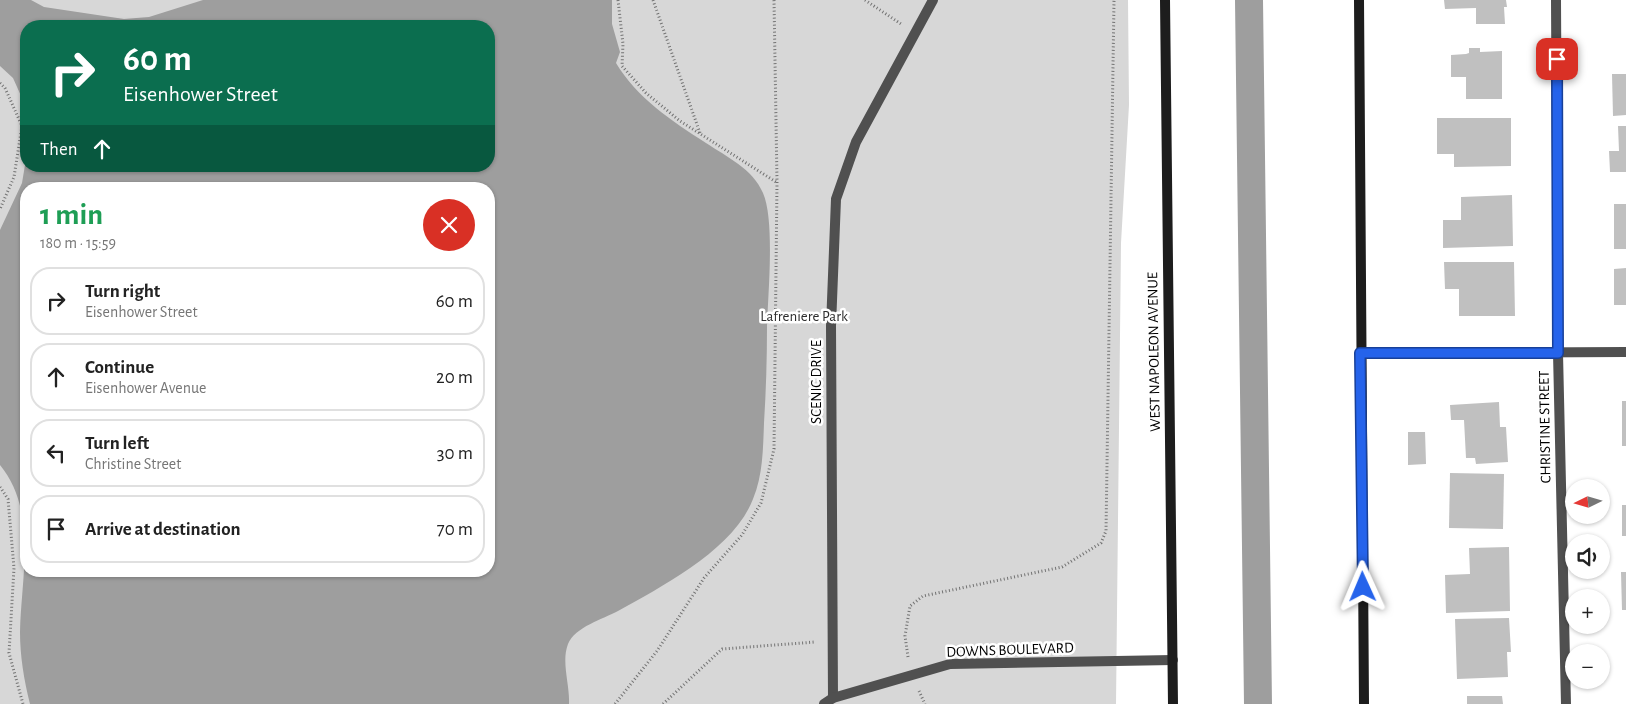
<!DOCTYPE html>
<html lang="en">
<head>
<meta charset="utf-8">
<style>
	body { margin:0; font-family:"Alegreya Sans",sans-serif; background:#f6f6f6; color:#222; height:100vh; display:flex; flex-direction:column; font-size:19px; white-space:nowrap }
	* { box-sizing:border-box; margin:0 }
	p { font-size:16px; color:#767676 }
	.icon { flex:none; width:28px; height:28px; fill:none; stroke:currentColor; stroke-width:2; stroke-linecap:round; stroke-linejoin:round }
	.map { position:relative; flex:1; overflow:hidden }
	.details { position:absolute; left:20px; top:182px; width:475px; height:395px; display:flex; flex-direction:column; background:#fff; border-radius:20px; box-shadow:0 1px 4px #0004 }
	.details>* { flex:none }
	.hud { position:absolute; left:20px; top:20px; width:475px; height:152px; border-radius:20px; box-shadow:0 1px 4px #0004; background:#0b6e4f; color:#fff; overflow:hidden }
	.needle { width:32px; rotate:265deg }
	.fabs { position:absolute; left:1565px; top:479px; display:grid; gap:10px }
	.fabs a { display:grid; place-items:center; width:45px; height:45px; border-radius:50%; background:#fff; box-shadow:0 1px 4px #0004; font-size:25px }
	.pin { position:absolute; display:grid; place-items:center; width:42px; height:42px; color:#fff; margin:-21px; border-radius:10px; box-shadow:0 2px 8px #0006 }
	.me { position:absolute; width:55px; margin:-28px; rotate:359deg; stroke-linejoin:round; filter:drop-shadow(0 0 4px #0008) }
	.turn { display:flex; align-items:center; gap:18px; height:105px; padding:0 20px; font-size:22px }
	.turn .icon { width:65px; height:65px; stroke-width:2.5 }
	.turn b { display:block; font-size:35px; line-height:42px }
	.then { display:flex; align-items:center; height:48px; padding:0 20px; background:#0003; gap:10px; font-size:19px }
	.round { display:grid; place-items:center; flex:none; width:52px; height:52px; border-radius:26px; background:#f6f6f6 }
	.head { display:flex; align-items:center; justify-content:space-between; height:85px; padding:0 20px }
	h1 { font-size:30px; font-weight:700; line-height:38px; color:#1e9e55 }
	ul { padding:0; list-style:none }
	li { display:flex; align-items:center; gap:15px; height:68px; margin:0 10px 8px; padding:0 10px; border:2px solid #e0e0e0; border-radius:20px }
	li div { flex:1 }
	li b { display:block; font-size:19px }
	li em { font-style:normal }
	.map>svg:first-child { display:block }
</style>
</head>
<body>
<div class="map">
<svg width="1626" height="704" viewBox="0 0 1626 704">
	<rect width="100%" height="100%" fill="#fff"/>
	<!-- green -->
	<path fill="#d7d7d7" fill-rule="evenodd" d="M0 0H1128L1129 105 1121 243 1116 704H0ZM26 26H489V166H26ZM26 189H489V571H26Z"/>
	<!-- water -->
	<path fill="#9e9e9e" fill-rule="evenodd" d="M0 0H31L44 7 124 19 149 17 203 0H612V24L620 52 616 63C637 98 672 121 706 143 727 157 753 169 763 193 775 220 768 294 767 326 767 359 766 391 764 423 763 449 763 475 753 499 734 549 663 586 618 611 603 619 575 627 568 644 561 662 570 685 569 704H30C24 680 20 656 20 632 21 578 38 511 0 465V230L22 183 26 159V166H489V26H26V107L13 78 0 66ZM26 189H489V571H26Z"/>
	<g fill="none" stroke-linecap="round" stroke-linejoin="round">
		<!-- canal -->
		<path stroke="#9e9e9e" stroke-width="28" d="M1249 0 1258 704"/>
	</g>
	<!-- building -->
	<g fill="#c0c0c0">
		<path d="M1444 0H1506L1507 7H1504L1505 24H1476V8L1445 9Z"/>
		<path d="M1469 48H1480V52L1502 51V99H1466V77H1451V55L1466 54 1469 53Z"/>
		<path d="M1612 74H1626V115L1613 116Z"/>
		<path d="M1437 118H1511V166L1454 167V154H1437Z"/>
		<path d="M1618 126H1626V172H1610L1609 151H1619Z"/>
		<path d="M1512 195 1513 246 1443 248V220H1461V197Z"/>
		<rect x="1614" y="204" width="12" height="45"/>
		<path d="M1444 262H1514L1515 316H1459V289H1445Z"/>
		<path d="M1626 268V305H1614V269Z"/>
		<rect x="1622" y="401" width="4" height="45"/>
		<path d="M1499 402 1500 427H1506L1508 462 1476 464 1475 458H1466L1464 420H1451L1450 405Z"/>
		<path d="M1408 432H1425L1426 464 1408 465Z"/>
		<path d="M1450 473 1504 474 1503 529 1449 528Z"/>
		<rect x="1622" y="505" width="4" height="31"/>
		<path d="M1509 547 1510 611 1446 613 1445 575 1470 574 1469 548Z"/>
		<path d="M1621 572H1626V610H1622Z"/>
		<path d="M1509 618 1511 652H1507L1508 677 1457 679 1455 619Z"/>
		<path d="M1467 696H1502L1503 704H1467Z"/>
	</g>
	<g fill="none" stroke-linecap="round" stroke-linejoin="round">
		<!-- path -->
		<g stroke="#727272" stroke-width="3" stroke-dasharray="1 2.5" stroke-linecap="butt">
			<path d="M618 0 623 44 622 66 646 93 680 121 776 182"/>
			<path d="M653 0 700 133"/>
			<path d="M865 0 901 24"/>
			<path d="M0 83 5 88 22 126 14 177 0 209"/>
			<path d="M0 487 8 499 14 568 9 653 23 704"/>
			<path d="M908 657 905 636 910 606 923 596 1062 567 1101 543 1106 531 1114 0"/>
			<path d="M919 691 925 704"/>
			<path d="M615 704 657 651 704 578 742 535 761 503 774 449 777 182 774 0"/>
			<path d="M663 704 722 649 815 642"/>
		</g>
		<!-- minor -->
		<g stroke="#505050" stroke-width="10">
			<path d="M1556 0 1558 353 1566 704"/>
			<path d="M1360 353 1626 352"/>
			<path d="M833 698 831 326 836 199 856 142 933 0"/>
		</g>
		<!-- tertiary -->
		<path stroke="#505050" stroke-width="10" d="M824 704 833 698 950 664 1173 660"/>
		<!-- secondary -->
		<g stroke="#1d1d1d" stroke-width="10">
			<path d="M1165 0 1173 704"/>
			<path d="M1359 0 1364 704"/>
		</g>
	</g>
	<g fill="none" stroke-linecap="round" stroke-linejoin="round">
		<!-- route casing -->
		<g stroke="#184099" stroke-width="12">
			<path id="route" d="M1363 587 1360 353H1558L1557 59"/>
		</g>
		<!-- route -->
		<use href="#route" stroke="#2563eb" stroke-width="9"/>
	</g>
	<g text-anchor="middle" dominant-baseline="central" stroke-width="5" stroke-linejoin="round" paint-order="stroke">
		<!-- park labels -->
		<g font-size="15" fill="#2e2e2e" stroke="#fff">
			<text x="804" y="316">Lafreniere Park</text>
		</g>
		<!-- street labels -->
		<g font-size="15" fill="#000" stroke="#fff">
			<text transform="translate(1154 352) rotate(-91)">WEST NAPOLEON AVENUE</text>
			<text transform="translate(816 382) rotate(-90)">SCENIC DRIVE</text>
			<text transform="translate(1545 427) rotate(-91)">CHRISTINE STREET</text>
			<text transform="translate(1010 650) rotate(-2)">DOWNS BOULEVARD</text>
		</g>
	</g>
</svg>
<div class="fabs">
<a><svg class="needle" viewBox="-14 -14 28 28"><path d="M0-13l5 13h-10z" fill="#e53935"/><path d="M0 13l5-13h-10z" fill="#767676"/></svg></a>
<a><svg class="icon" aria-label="sound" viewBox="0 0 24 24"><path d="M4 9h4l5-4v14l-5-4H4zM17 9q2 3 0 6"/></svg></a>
<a>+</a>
<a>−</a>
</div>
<div class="pin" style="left:1557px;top:59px;background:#d93025"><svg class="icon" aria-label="arrive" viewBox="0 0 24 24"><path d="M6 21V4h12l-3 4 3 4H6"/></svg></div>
<svg class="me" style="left:1363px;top:587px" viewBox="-20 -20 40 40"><path d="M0-17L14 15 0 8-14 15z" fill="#2563eb" stroke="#fff" stroke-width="4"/></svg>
<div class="hud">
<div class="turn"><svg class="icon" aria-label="right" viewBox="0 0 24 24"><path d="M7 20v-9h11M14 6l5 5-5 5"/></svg><div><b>60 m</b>Eisenhower Street</div></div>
<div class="then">Then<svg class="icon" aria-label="ahead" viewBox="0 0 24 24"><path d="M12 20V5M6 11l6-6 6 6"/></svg></div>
</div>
<section class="details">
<div class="head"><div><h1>1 min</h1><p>180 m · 15:59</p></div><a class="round" style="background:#d93025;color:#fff"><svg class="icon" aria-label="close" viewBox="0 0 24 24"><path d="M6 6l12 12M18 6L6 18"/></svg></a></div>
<ul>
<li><svg class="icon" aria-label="right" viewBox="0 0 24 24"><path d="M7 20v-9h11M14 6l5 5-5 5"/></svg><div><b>Turn right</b><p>Eisenhower Street</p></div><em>60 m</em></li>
<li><svg class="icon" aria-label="ahead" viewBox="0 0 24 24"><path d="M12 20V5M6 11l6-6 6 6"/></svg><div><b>Continue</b><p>Eisenhower Avenue</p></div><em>20 m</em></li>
<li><svg class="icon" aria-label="left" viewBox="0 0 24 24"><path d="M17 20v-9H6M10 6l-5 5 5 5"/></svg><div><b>Turn left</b><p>Christine Street</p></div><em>30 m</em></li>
<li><svg class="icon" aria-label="arrive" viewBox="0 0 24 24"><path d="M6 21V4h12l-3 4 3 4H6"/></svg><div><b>Arrive at destination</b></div><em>70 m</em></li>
</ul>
</section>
</div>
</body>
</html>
